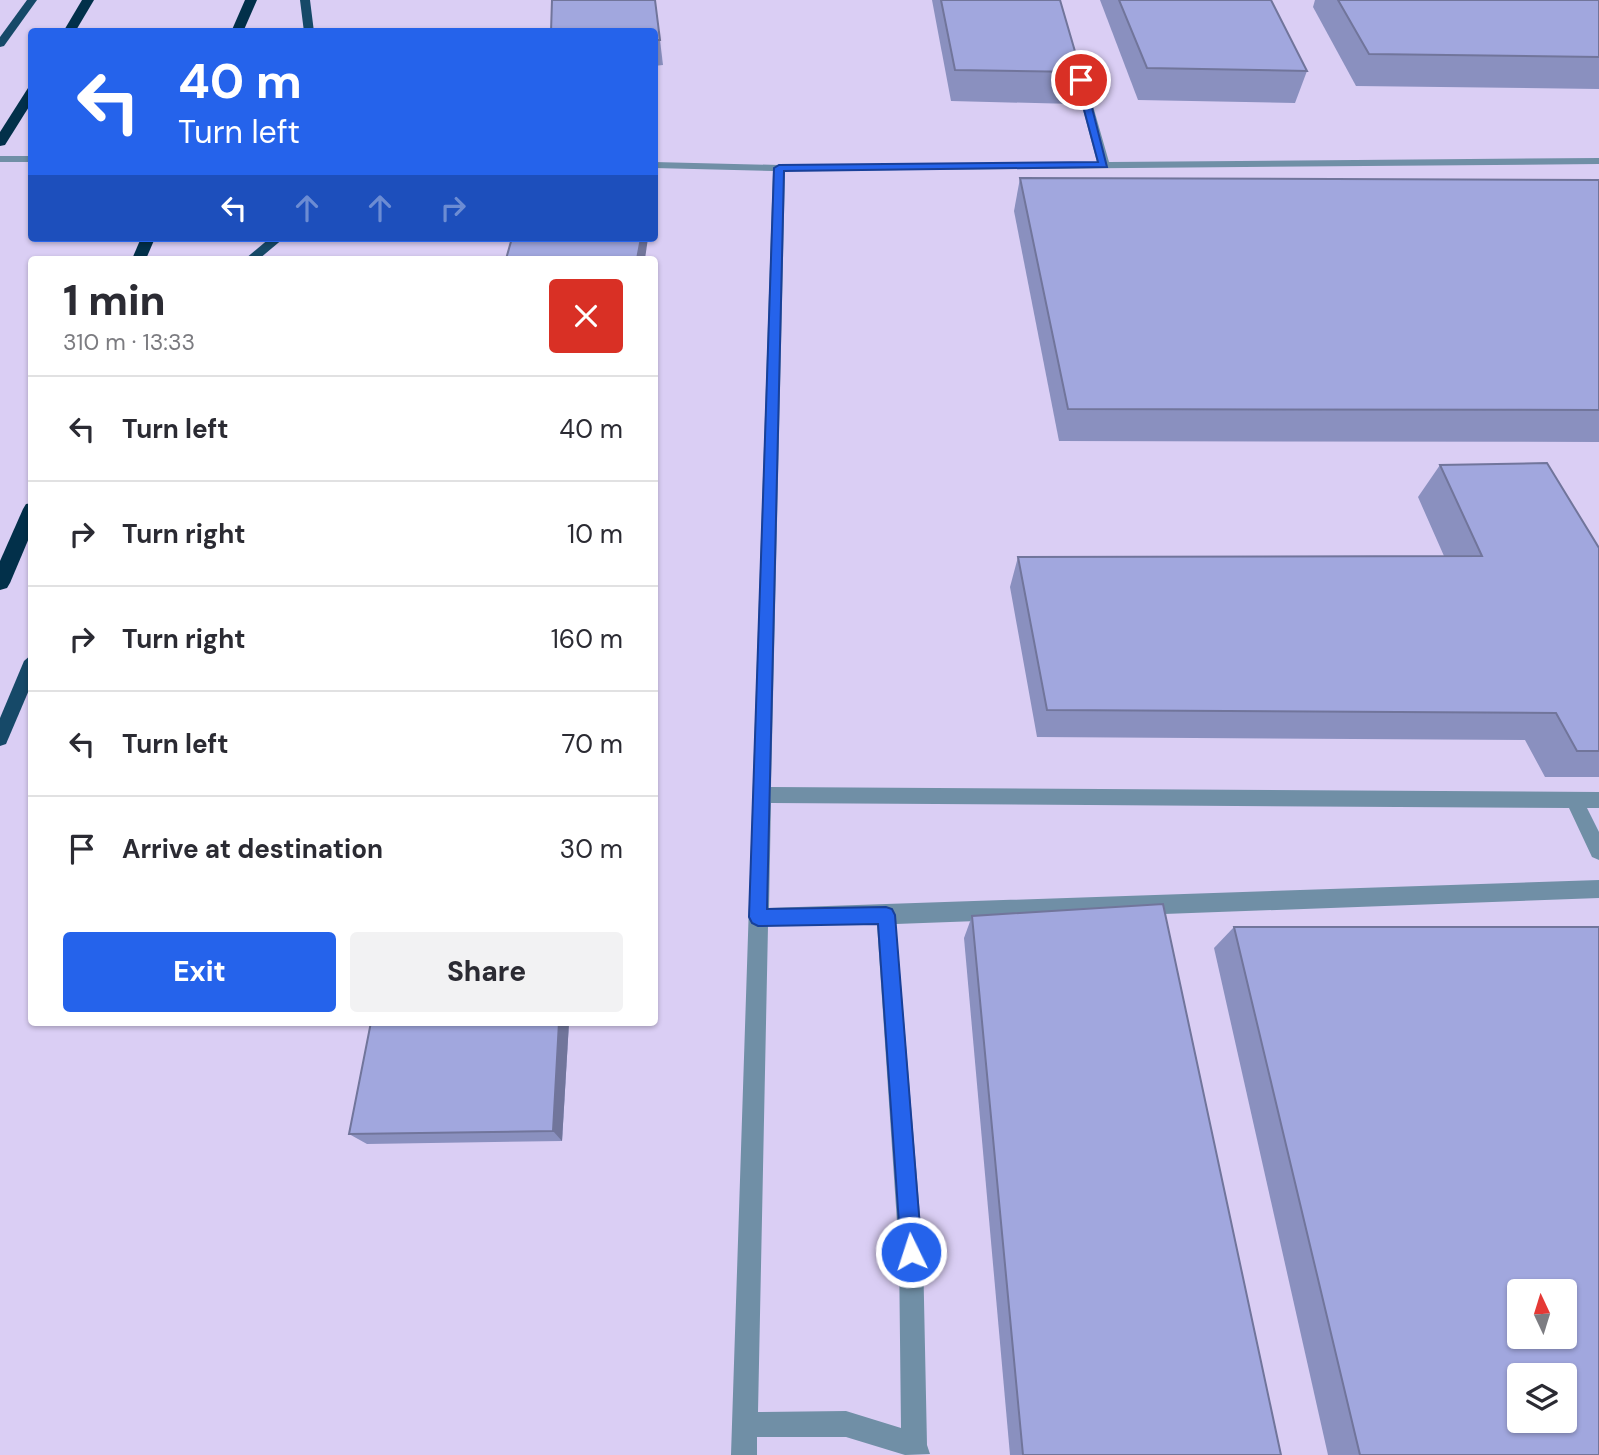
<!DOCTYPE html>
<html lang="en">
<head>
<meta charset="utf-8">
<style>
	body { margin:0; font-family:"DM Sans",sans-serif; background:#f2f2f3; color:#2b2b33; height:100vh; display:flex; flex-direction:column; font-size:26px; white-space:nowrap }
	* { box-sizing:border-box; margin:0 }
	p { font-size:23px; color:#7c7c81 }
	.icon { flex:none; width:38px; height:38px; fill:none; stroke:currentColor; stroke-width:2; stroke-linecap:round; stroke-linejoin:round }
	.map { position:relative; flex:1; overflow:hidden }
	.panel { position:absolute; left:28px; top:256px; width:630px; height:770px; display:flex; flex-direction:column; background:#fff; border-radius:7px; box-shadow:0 2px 5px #0004 }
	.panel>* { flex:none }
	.hud { position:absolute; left:28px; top:28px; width:630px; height:214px; border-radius:7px; box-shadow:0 2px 5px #0004; background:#2563eb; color:#fff; overflow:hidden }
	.needle { width:46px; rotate:356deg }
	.controls { position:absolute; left:1507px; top:1279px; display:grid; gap:14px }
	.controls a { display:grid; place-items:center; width:70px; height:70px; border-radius:7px; background:#fff; box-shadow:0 2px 5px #0004; font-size:35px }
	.pin { position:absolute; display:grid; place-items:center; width:60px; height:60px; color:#fff; margin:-30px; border:4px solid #fff; border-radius:50%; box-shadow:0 2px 7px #0007 }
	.me { position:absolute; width:77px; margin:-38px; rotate:356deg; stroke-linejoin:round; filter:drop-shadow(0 0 5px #0008) }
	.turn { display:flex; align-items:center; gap:24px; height:147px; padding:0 35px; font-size:32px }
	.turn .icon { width:91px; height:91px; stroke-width:2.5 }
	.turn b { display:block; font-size:49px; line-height:60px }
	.lanes { display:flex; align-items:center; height:66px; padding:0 35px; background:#0003; justify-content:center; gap:35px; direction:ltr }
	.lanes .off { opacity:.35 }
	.round { display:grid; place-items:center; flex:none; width:74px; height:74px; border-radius:7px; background:#f2f2f3 }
	.overview { display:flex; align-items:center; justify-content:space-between; height:119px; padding:0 35px }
	h1 { font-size:42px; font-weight:800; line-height:52px }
	.button { display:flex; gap:14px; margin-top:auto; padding:14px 35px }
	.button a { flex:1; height:80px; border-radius:7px; background:#2563eb; color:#fff; font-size:28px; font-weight:800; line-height:80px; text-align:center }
	.button a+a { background:#f2f2f3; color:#2b2b33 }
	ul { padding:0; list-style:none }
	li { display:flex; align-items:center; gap:21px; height:105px; padding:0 35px; border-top:2px solid #e1e1e2 }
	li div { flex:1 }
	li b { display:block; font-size:26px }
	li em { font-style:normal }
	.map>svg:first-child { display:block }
</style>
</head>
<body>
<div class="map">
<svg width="1599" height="1455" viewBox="0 0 1599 1455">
	<rect width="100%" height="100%" fill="#e6dcfe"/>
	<!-- built -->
	<path fill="#dacef4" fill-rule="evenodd" d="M0 0H1599V1455H0ZM32 32H654V238H32ZM32 259H654V1022H32ZM1519 1292H1564V1337H1519ZM1519 1376H1564V1421H1519Z"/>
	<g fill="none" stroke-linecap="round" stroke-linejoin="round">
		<!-- minor -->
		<g fill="#708fa6" fill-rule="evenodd">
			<path d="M1074 54 1079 57 1109 162 1599 158V164L785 171 771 787 1599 792V808H1587L1599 832V860L1592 857 1569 808 771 803 769 908 1599 880V898L896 924 923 1252 927 1445 930 1454 905 1455 846 1437H757V1455H731L773 171 654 168V162L779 165 1097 162 1069 57ZM877 924 899 1252 901 1428 846 1411 758 1412 768 926Z"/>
			<rect x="0" y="156" width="32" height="6"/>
		</g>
		<!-- major -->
		<g fill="#164968" fill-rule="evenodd">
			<path d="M27 0H37L4 46 0 47V37Z"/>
			<path d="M300 0H310L314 32H304Z"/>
			<path d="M270 238H284L259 259H245Z"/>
			<path d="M32 654V683L6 744 0 746V718L24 661Z"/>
		</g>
		<!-- highway -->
		<g fill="#02304a" fill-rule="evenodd">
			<path d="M82 0H94L75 32H63Z"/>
			<path d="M245 0H257L243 32H231Z"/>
			<path d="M32 87V102L5 145 0 146V132L28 88Z"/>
			<path d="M141 238H155L146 259H132Z"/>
			<path d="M32 503V531L10 583 7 588 0 590V561L23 509 26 504Z"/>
		</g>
	</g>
	<!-- wall -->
	<g fill="#8a90bf">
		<path d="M932 0H1060L1081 72 1074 104 951 101Z"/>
		<path d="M1100 0H1271L1307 71 1295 103 1138 100Z"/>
		<path d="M1315 0H1599V89L1356 86 1313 7Z"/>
		<path d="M654 32 660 40 663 65 654 66Z"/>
		<path d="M1020 178 1599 180V442L1059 441 1014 211Z"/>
		<path d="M1440 465 1599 548V777H1545L1525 740 1037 737 1010 587 1018 557 1444 556 1418 497Z"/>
		<path d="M972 916 1281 1455H1010L964 938Z"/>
		<path d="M1234 927 1599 1455H1328L1214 948Z"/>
		<path d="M371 1022H569L562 1141 367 1144 349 1134Z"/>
	</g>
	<!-- shaded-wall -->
	<g fill="#71759b">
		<path d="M641 238H648L645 259H637Z"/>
		<path d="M559 1022H569L562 1141 553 1131Z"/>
	</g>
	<!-- building -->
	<g fill="#a1a7de" stroke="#71759b" stroke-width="2" fill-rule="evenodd">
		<path d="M552 0H655L660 40H654V32H551Z"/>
		<path d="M941 0H1060L1081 72 955 70Z"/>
		<path d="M1119 0H1271L1307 71 1147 68Z"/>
		<path d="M1338 0H1599V57L1369 54Z"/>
		<path d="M1020 178 1599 180V410L1068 409Z"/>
		<path d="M512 238H641L637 259H506Z"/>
		<path d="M1547 463 1599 548V751H1577L1556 713 1047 710 1018 557 1482 556 1440 465Z"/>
		<path d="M1163 904 1281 1455H1023L972 916Z"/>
		<path d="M1234 927H1599V1455H1360ZM1519 1292H1564V1337H1519ZM1519 1376H1564V1421H1519Z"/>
		<path d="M371 1022H559L553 1131 349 1134Z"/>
	</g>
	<!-- route -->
	<path fill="#2563eb" stroke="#184099" stroke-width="2" d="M1081 77 1085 80 1107 167 784 171 767 909 886 907 892 909 895 915 922 1252 919 1260 911 1263 904 1260 901 1252 878 924 758 926 752 923 749 917 774 168 779 165 1098 162 1076 80Z"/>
</svg>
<div class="controls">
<a><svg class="needle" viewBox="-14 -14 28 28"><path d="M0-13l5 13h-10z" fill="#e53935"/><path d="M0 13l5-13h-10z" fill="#7c7c81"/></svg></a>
<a><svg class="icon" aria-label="layers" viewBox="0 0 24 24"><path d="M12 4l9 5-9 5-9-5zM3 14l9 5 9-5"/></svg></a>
</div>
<div class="pin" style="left:1081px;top:80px;background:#d93025"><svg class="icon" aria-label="arrive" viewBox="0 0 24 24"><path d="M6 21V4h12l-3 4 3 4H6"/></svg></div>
<svg class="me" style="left:911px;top:1252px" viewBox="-20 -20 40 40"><circle r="17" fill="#2563eb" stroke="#fff" stroke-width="3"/><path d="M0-11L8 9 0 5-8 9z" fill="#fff"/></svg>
<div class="hud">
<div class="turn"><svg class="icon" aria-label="left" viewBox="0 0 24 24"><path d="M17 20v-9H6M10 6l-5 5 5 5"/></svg><div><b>40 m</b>Turn left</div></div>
<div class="lanes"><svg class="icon" aria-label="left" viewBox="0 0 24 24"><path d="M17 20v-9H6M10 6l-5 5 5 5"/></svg><svg class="icon off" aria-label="ahead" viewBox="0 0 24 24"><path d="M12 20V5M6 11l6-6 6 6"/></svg><svg class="icon off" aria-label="ahead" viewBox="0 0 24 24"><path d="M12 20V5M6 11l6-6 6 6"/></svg><svg class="icon off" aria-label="right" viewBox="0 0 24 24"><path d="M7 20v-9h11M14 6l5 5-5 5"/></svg></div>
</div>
<section class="panel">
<div class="overview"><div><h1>1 min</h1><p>310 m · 13:33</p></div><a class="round" style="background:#d93025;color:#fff"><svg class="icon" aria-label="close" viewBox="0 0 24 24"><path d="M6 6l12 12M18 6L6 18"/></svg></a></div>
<ul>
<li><svg class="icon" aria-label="left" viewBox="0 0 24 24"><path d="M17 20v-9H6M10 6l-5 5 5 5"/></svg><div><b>Turn left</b></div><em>40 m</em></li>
<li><svg class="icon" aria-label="right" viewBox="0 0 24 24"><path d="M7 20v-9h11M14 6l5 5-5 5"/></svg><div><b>Turn right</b></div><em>10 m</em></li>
<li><svg class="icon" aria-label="right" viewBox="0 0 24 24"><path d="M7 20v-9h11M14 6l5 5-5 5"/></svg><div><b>Turn right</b></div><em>160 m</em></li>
<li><svg class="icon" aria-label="left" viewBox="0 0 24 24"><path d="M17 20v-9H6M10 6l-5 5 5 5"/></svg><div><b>Turn left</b></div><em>70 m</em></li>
<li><svg class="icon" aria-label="arrive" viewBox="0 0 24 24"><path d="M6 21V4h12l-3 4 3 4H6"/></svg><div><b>Arrive at destination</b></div><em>30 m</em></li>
</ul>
<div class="button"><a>Exit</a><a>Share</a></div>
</section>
</div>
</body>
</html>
